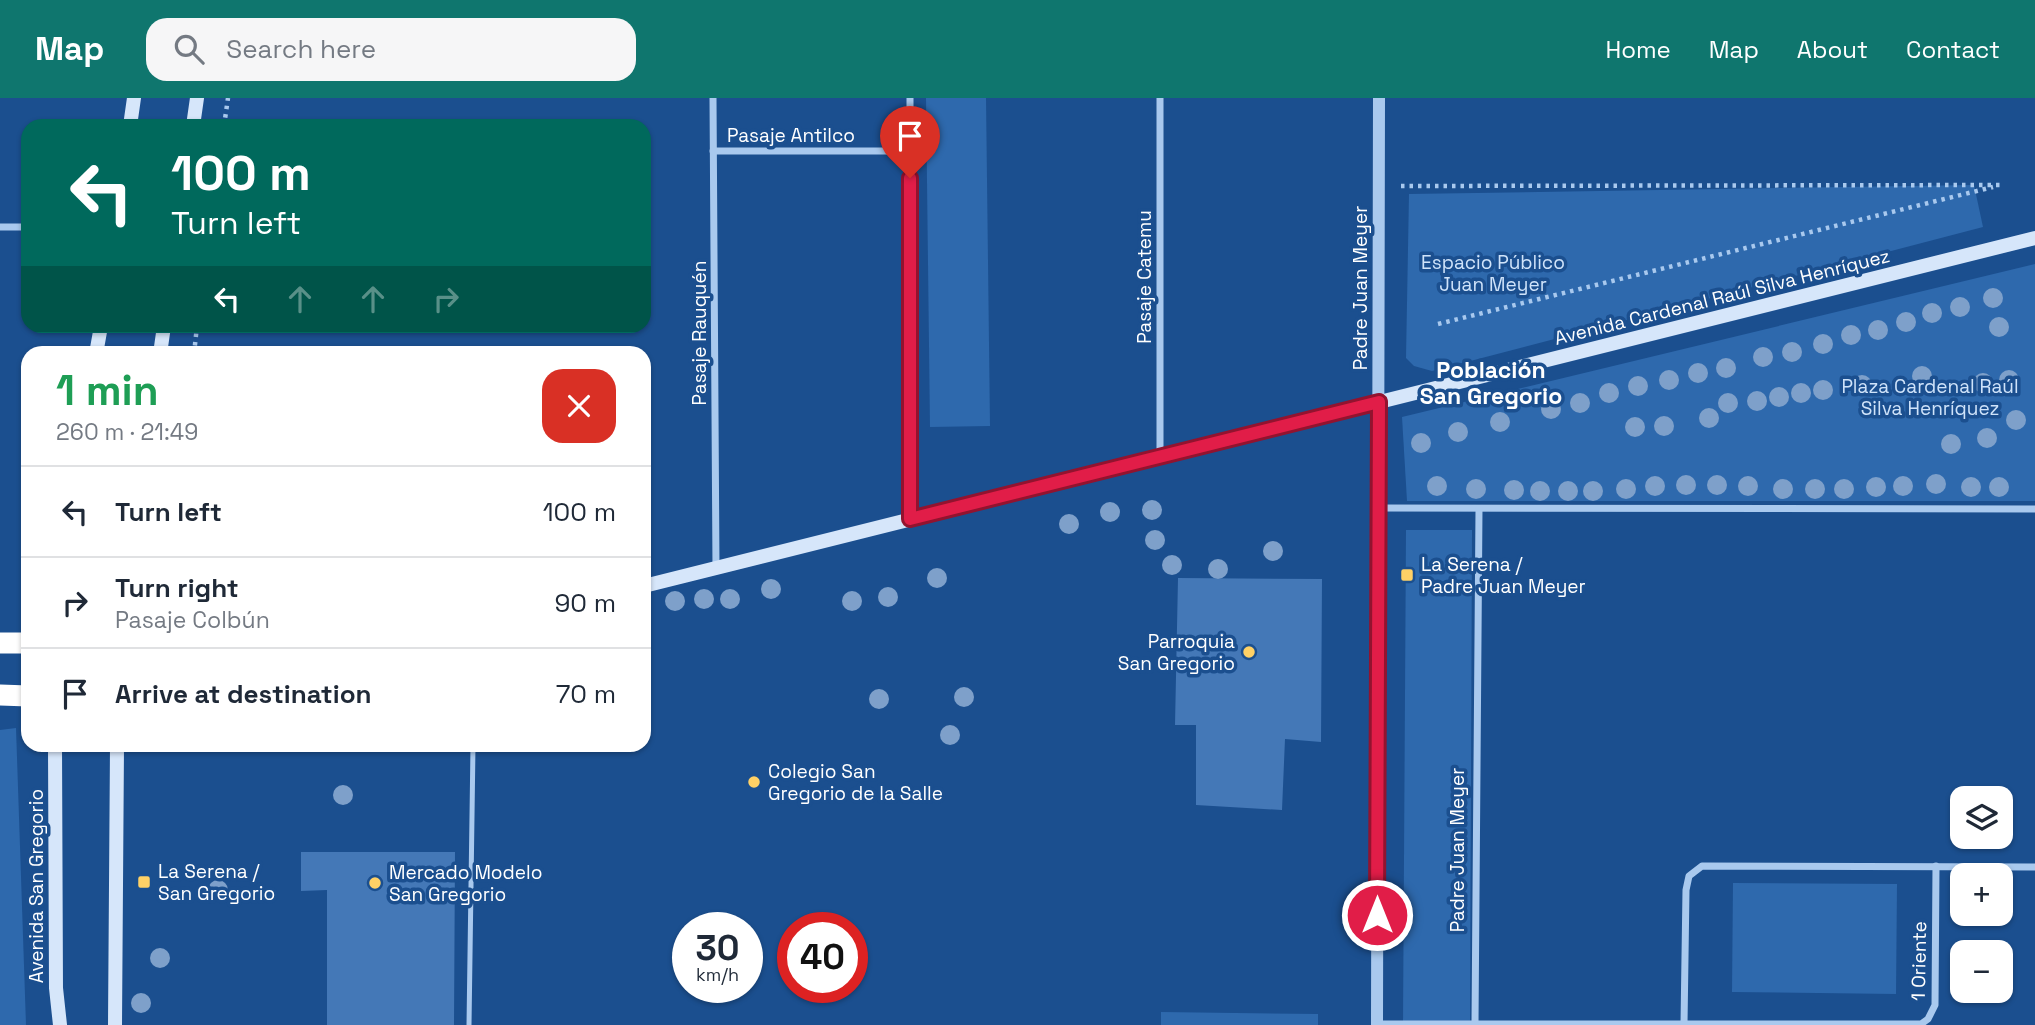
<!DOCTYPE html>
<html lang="en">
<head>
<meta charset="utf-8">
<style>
	body { margin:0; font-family:"Space Grotesk",sans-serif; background:#f6f6f7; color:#1f2937; height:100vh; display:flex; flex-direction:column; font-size:26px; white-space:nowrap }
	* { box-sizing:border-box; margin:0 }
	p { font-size:23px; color:#747a83 }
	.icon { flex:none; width:38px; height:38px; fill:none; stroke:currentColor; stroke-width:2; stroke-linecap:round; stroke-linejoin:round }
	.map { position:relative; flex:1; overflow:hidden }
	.details { position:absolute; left:21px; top:248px; width:630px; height:406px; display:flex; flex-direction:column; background:#fff; border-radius:21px; box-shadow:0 2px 5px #0004 }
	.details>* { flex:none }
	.hud { position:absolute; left:21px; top:21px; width:630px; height:214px; border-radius:21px; box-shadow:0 2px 5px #0004; background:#00695c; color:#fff; overflow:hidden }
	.fabs { position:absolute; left:1950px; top:688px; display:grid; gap:14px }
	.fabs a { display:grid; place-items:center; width:63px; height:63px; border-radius:14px; background:#fff; box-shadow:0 2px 5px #0004; font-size:35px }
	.speed { position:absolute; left:672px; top:814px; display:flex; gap:14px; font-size:35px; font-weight:700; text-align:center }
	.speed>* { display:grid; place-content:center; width:91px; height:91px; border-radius:50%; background:#fff; box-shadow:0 2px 5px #0004; line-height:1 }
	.speed small { font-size:18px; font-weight:400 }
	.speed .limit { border:10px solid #d22; background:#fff; color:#111 }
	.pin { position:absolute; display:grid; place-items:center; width:60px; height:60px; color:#fff; margin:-72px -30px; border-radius:50% 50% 50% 0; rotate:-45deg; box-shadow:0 0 7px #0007 }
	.pin .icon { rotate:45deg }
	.me { position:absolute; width:77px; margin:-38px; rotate:0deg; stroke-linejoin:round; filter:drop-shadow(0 0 5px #0008) }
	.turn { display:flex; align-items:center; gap:24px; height:147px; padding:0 35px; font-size:32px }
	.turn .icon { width:91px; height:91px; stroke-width:2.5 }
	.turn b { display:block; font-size:49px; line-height:60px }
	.lanes { display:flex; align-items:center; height:66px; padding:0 35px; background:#0003; justify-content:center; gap:35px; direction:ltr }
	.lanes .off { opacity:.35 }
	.round { display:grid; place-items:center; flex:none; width:74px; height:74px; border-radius:21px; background:#f6f6f7 }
	.overview { display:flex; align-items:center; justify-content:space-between; height:119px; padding:0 35px }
	h1 { font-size:42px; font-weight:600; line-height:52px; color:#1e9e55 }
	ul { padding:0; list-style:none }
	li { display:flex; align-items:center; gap:21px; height:91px; padding:0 35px; border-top:2px solid #e0e1e3 }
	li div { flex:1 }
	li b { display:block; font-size:26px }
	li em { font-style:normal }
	header { display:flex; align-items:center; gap:42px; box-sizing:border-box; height:98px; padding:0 35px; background:#0f766e; color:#fff }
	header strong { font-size:33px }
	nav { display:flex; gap:38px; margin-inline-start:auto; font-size:24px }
	.search { width:490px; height:63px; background:#f6f6f7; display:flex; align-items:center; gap:18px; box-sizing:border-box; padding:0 24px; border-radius:21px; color:#747a83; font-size:26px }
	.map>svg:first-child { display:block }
</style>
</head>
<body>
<header>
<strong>Map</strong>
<div class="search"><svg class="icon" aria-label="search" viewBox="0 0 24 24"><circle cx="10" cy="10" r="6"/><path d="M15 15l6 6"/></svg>Search here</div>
<nav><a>Home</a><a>Map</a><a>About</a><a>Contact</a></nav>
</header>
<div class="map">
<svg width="2035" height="927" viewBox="0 0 2035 927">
	<rect width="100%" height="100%" fill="#1b4f8f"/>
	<!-- green -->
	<g fill="#2e69ad">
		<path d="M926 0H986L990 328 930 329Z"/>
		<path d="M1974 87 1983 129 1432 273 1414 268 1406 260 1409 96Z"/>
		<path d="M2035 166V403H1407L1402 319Z"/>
		<path d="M1406 432H1472L1470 927H1403Z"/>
		<path d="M16 630 26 927H0V632Z"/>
		<path d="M1733 785 1897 786 1896 896 1732 894Z"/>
		<path d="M1161 914 1318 916V927H1161Z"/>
	</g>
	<!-- building -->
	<g fill="#4478b7">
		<path d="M1178 480 1322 481 1321 644 1285 641 1282 712 1196 707V627H1175Z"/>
		<path d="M301 754H455L454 927H327V792L301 793Z"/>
	</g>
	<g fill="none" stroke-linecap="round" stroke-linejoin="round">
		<!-- path -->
		<g stroke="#a9c9ee" stroke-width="4.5" stroke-dasharray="3.5 5" stroke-linecap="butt">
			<path d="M224 28 228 0"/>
			<path d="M1401 88 2001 87"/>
			<path d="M1438 226 1993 89"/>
			<path d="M194 256 197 228"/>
		</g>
		<!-- service -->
		<path stroke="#a9c9ee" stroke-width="5" d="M469 927 473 648"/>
		<!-- minor -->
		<g stroke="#a9c9ee" stroke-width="7">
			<path d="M713 0 716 470"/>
			<path d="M1160 0V359"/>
			<path d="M713 53H910"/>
			<path d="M0 129H28"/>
			<path d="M1378 410 2035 411"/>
			<path d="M910 421V0"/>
			<path d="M1377 926H1921L1928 921 1935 907 1936 768"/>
			<path d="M1475 926 1479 411"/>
			<path d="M1684 926 1686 792 1689 778 1702 768 2035 769"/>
		</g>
		<!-- tertiary -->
		<path stroke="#a9c9ee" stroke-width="12" d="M1377 927 1379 0"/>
		<!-- secondary -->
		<g stroke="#d6e6fa" stroke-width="14">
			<path d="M130 28 134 0"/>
			<path d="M193 28 197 0"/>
			<path d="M96 256 101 228"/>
			<path d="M160 256 164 228"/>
			<path d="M644 488 2035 140"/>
			<path d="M55 648 56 890 60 927"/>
			<path d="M115 927 117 648"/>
		</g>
		<!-- motorway -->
		<g stroke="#fff" stroke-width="21">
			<path d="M0 545H28"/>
			<path d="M0 597 28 598"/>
		</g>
	</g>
	<!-- trees -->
	<g fill="#7ea0ca">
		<circle cx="1993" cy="200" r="10"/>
		<circle cx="1960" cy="209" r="10"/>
		<circle cx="1932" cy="215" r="10"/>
		<circle cx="1906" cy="224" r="10"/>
		<circle cx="1999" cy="229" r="10"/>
		<circle cx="1878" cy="232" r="10"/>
		<circle cx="1851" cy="237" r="10"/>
		<circle cx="1823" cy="246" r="10"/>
		<circle cx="1792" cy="254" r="10"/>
		<circle cx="1763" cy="259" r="10"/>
		<circle cx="1726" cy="270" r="10"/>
		<circle cx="1698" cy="275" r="10"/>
		<circle cx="1922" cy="278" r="10"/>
		<circle cx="1669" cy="282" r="10"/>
		<circle cx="2009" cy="282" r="10"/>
		<circle cx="1983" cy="285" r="10"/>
		<circle cx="1862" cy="287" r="10"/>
		<circle cx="1638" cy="288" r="10"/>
		<circle cx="1823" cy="292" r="10"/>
		<circle cx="1609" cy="295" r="10"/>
		<circle cx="1801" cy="295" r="10"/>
		<circle cx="1779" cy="299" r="10"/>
		<circle cx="1757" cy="303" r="10"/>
		<circle cx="1580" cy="305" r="10"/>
		<circle cx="1728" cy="305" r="10"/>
		<circle cx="1551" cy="311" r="10"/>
		<circle cx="1709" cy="320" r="10"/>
		<circle cx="2016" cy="322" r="10"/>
		<circle cx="1500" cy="324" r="10"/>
		<circle cx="1664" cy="328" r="10"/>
		<circle cx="1635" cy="329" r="10"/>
		<circle cx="1458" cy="334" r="10"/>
		<circle cx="1987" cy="340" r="10"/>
		<circle cx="1421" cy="345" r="10"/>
		<circle cx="1951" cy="346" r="10"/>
		<circle cx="1936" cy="386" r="10"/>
		<circle cx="1686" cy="387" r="10"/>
		<circle cx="1717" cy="387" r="10"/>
		<circle cx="1437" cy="388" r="10"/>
		<circle cx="1655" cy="388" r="10"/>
		<circle cx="1748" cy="388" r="10"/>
		<circle cx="1903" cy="388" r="10"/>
		<circle cx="1876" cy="389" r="10"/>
		<circle cx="1971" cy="389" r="10"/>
		<circle cx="1999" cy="389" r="10"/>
		<circle cx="1476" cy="391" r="10"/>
		<circle cx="1626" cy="391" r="10"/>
		<circle cx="1783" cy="391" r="10"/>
		<circle cx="1815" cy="391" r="10"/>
		<circle cx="1844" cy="391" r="10"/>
		<circle cx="1514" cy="392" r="10"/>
		<circle cx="1540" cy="393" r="10"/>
		<circle cx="1568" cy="393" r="10"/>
		<circle cx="1593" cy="393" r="10"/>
		<circle cx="1152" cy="412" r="10"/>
		<circle cx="1110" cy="414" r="10"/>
		<circle cx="1069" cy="426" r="10"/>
		<circle cx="1155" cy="442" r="10"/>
		<circle cx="1273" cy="453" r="10"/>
		<circle cx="1172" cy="467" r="10"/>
		<circle cx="1218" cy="471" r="10"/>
		<circle cx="937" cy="480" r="10"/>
		<circle cx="771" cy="491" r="10"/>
		<circle cx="888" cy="499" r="10"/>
		<circle cx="704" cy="501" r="10"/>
		<circle cx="730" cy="501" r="10"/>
		<circle cx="675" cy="503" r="10"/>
		<circle cx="852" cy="503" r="10"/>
		<circle cx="964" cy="599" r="10"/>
		<circle cx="879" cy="601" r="10"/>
		<circle cx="950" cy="637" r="10"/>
		<circle cx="343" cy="697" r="10"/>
		<circle cx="218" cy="792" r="10"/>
		<circle cx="160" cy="860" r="10"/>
		<circle cx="141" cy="905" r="10"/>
	</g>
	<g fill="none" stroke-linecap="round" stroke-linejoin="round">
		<!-- route casing -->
		<g stroke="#92132f" stroke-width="18">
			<path id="route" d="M910 80V421L1379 304 1377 817"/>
		</g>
		<!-- route -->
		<use href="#route" stroke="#e11d48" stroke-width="12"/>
	</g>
	<!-- markers -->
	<g fill="#ffd166" stroke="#1b4f8f" stroke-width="2.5">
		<rect x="1400" y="470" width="14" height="14" rx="3.5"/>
		<circle cx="1249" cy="554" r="7"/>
		<circle cx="754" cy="684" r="7"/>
		<rect x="137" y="777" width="14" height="14" rx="3.5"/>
		<circle cx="375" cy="785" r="7"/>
	</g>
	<g text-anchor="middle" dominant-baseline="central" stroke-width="7" stroke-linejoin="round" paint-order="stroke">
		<!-- street labels -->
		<g font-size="19" fill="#fff" stroke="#1b4f8f">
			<text x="791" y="37">Pasaje Antilco</text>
			<text transform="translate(1144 179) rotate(-90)">Pasaje Catemu</text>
			<text transform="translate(1360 190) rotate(-90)">Padre Juan Meyer</text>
			<text transform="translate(1722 199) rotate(-14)">Avenida Cardenal Raúl Silva Henríquez</text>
			<text transform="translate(699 235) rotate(-90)">Pasaje Rauquén</text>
			<text transform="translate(1457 752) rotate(-90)">Padre Juan Meyer</text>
			<text transform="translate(36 788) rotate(-90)">Avenida San Gregorio</text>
			<text transform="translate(1919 863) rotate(-89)">1 Oriente</text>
		</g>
		<!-- park labels -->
		<g font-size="19" fill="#cfe3fa" stroke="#1b4f8f">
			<text x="1493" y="164">Espacio Público<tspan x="1493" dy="22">Juan Meyer</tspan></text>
			<text x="1930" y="288">Plaza Cardenal Raúl<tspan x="1930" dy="22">Silva Henríquez</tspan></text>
		</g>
		<!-- poi labels -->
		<g font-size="19" fill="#fff" stroke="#1b4f8f" text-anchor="start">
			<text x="1421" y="466">La Serena /<tspan x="1421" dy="22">Padre Juan Meyer</tspan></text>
			<text x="1235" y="543" text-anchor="end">Parroquia<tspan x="1235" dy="22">San Gregorio</tspan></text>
			<text x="768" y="673">Colegio San<tspan x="768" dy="22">Gregorio de la Salle</tspan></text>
			<text x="158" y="773">La Serena /<tspan x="158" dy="22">San Gregorio</tspan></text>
			<text x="389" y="774">Mercado Modelo<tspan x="389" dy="22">San Gregorio</tspan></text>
		</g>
		<!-- quarter labels -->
		<g font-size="23" font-weight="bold" fill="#fff" stroke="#1b4f8f">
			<text x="1491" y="272">Población<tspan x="1491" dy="26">San Gregorio</tspan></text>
		</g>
	</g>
</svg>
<div class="fabs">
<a><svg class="icon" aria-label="layers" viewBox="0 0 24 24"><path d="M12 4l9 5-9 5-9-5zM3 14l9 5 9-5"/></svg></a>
<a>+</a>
<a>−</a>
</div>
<div class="speed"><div>30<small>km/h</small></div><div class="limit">40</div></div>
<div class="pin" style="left:910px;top:80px;background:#d93025"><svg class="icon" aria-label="arrive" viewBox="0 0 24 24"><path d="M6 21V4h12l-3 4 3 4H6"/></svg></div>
<svg class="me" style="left:1377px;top:817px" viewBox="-20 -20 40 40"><circle r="17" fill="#e11d48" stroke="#fff" stroke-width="3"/><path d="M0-11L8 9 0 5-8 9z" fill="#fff"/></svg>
<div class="hud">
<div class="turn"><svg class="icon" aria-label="left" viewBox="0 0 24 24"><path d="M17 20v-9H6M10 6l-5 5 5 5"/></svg><div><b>100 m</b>Turn left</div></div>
<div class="lanes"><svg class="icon" aria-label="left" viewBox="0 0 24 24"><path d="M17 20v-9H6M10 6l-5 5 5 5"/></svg><svg class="icon off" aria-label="ahead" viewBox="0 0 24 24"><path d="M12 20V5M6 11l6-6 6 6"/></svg><svg class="icon off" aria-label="ahead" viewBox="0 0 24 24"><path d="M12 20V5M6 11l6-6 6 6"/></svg><svg class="icon off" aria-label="right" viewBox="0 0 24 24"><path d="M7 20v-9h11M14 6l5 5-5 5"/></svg></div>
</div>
<section class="details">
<div class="overview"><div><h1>1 min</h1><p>260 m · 21:49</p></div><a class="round" style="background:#d93025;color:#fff"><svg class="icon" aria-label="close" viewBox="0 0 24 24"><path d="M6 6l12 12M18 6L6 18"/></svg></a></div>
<ul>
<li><svg class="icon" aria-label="left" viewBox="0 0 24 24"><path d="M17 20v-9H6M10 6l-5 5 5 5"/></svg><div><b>Turn left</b></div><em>100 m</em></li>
<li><svg class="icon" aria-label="right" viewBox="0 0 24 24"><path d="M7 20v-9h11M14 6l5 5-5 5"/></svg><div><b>Turn right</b><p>Pasaje Colbún</p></div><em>90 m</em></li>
<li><svg class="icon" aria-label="arrive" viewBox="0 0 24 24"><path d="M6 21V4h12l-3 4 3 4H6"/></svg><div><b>Arrive at destination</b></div><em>70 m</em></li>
</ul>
</section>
</div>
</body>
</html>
